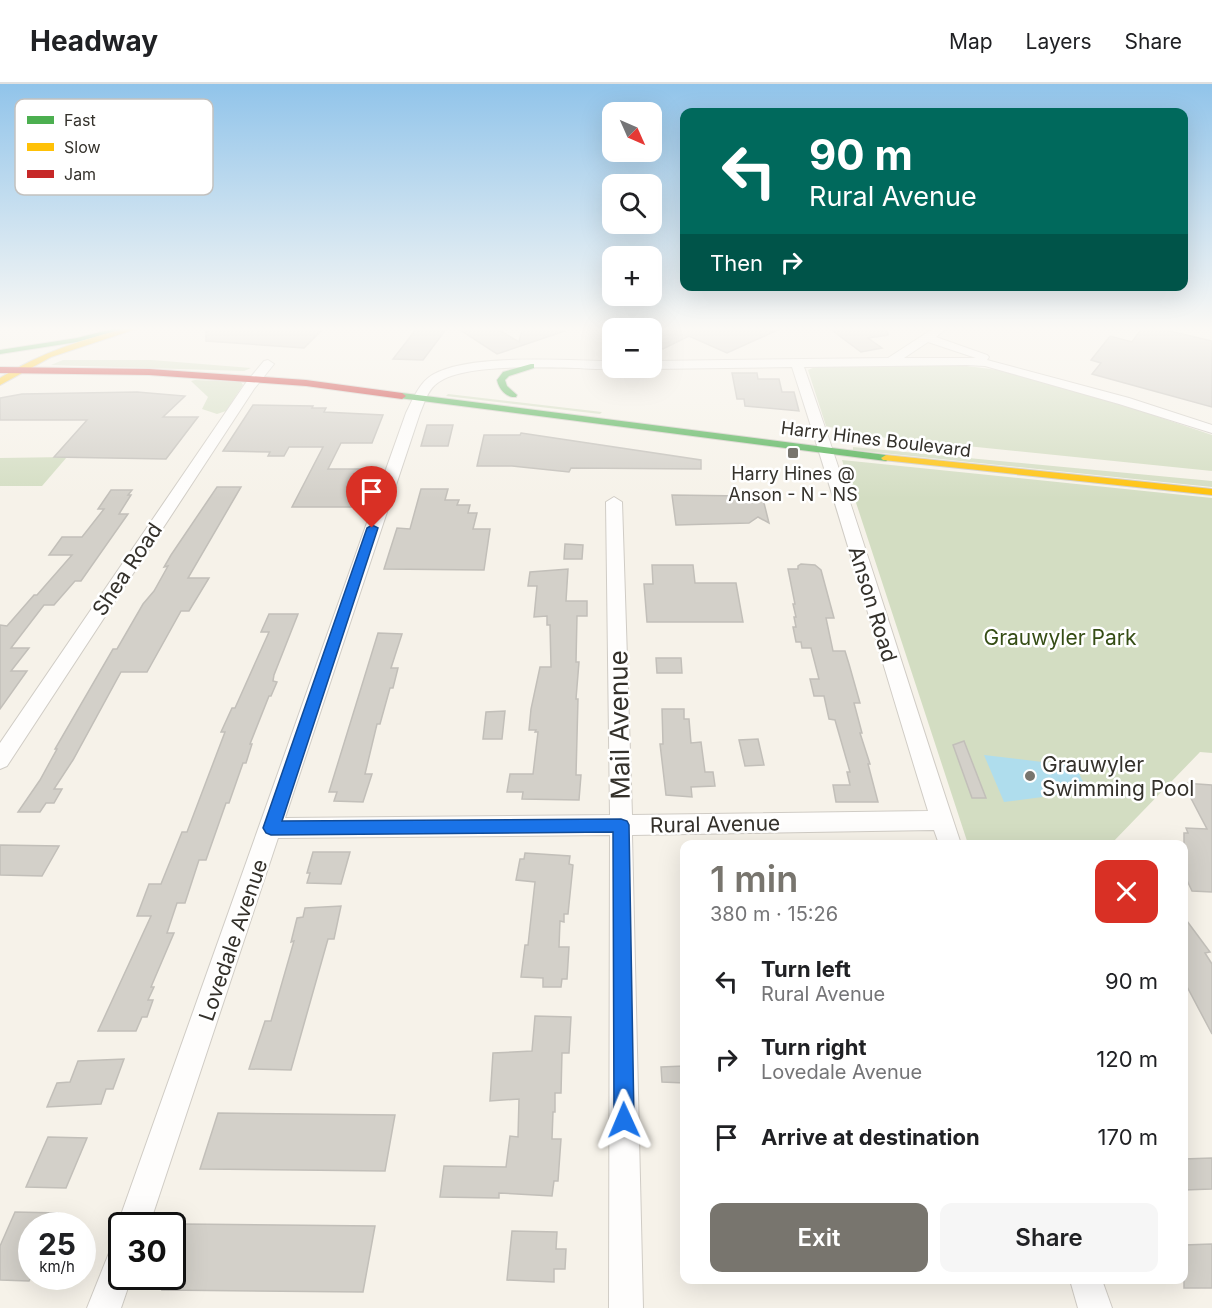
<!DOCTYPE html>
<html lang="en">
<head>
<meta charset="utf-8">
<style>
	body { margin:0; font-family:Inter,sans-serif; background:#f6f6f6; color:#202124; height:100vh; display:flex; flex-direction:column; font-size:22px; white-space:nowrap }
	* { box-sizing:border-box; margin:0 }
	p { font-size:20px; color:#757577 }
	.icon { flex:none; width:33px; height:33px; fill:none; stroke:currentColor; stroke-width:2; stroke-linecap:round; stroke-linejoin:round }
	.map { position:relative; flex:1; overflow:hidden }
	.drawer { position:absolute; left:680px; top:756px; width:508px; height:444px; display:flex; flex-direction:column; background:#fff; border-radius:12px; box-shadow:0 6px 24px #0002 }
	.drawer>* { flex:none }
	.banner { position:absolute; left:680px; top:24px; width:508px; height:183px; border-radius:12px; box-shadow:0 6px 24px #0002; background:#00695c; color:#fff; overflow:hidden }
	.needle { width:39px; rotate:135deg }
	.controls { position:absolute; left:602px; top:18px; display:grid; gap:12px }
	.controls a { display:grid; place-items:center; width:60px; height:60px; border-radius:12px; background:#fff; box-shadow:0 6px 24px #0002; font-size:30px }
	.speed { position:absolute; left:18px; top:1128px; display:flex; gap:12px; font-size:30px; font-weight:700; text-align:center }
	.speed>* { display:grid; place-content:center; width:78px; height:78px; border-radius:50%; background:#fff; box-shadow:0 6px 24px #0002; line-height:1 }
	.speed small { font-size:15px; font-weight:400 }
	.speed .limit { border:3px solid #111; border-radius:9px; background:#fff; color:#111 }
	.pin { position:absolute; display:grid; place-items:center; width:51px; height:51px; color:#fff; margin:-62px -26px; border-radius:50% 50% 50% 0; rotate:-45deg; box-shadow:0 0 6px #0007 }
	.pin .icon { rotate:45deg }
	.me { position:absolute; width:66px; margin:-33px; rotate:359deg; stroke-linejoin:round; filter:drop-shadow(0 0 4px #0008) }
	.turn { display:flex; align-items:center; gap:21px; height:126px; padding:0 30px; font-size:27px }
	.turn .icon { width:78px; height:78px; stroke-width:2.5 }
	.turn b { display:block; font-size:42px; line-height:51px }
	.then { display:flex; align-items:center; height:57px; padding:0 30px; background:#0003; gap:12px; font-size:22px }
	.round { display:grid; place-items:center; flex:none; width:63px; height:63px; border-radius:12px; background:#f6f6f6 }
	.headline { display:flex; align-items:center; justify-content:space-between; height:102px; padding:0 30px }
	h1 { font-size:36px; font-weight:600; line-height:45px; color:#78756e }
	.button { display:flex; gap:12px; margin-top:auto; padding:12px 30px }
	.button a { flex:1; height:69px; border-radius:12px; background:#78756e; color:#fff; font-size:24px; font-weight:600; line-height:69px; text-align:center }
	.button a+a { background:#f6f6f6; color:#202124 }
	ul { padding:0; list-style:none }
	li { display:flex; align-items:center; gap:18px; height:78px; padding:0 30px }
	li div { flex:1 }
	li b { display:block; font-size:22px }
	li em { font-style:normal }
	header { display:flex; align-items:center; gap:36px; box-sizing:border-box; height:84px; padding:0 30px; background:#fff; border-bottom:2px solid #e0e0e0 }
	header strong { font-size:28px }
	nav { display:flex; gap:33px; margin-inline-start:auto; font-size:21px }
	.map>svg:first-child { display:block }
</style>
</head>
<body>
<header>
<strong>Headway</strong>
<nav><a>Map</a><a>Layers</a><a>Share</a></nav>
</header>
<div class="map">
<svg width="1212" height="1224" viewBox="0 0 1212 1224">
	<rect width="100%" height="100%" fill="#f6f2e9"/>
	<!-- green -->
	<g fill="#d3ddc2">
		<path d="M63 276H152L251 284 244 287 51 281Z"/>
		<path d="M959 281 1006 287 1132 324 1212 351V387L859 351 861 349 851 346V348L826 342 808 286 815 283Z"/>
		<path d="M195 296 241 298 243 301 226 327 217 330 202 325 208 313 191 297Z"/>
		<path d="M448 310 602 328 600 330 446 312Z"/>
		<path d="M853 363 1212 397V403L853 366Z"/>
		<path d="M67 373 42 402H0V374Z"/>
		<path d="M842 376 1212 414V669L1200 668 1111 760H968Z"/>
	</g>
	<!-- water -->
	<path fill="#afdded" d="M984 671 1075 682 1088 707 1004 718Z"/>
	<!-- building -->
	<g fill="#d3d0c9" stroke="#c2bfb9" stroke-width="1.5">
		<path d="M206 244H324L304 264 206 257Z"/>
		<path d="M417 244H447L423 276 393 275Z"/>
		<path d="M457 244H496L519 258 522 245H565V247L497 270Z"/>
		<path d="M651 244H782L727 269 689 252 663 265 651 259Z"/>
		<path d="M829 244H887L888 251 868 254 882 264 861 268Z"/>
		<path d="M1142 244H1157L1212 257V323L1092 290 1101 279 1091 276 1110 252 1132 258Z"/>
		<path d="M732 289H757L758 295H779L782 308H794L799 327 745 322 744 315H737Z"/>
		<path d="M137 308 185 312 163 333H198L166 375 54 373 87 336H0V314L22 310Z"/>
		<path d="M253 321 313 322 312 324H326L324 328 383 331 372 359H341L328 385H377L362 423H292L323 363H289L284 372H268L270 368 223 367Z"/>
		<path d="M427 341H453L448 362H421Z"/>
		<path d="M521 349 701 376V385L571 384 569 388 512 382H477L484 351H520Z"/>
		<path d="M217 403H241L188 494H209L189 527H181L147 588H121L73 676 54 705H62L54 719H46L40 728H18L40 696 57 665H55L113 565H117L143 520 154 507 168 482 164 483 171 471Z"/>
		<path d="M421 405H448L445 416H459L457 421H470L468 429H477L473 445H490L484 486 384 485 397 444 410 445Z"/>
		<path d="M111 406H132L128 411H131L119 430H128L81 497H75L54 521H44L11 564H29L11 587H27L0 625V541L7 542 34 511H37L72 471H49L62 453H82L104 425H98Z"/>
		<path d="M672 411 743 412V415H763L769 439 758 433 749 439 676 441Z"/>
		<path d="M565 460 583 461 582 475H564Z"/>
		<path d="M801 480 815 481 821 486 834 534H826L833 567H845L849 580 860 619H854L862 649H860L870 680H868L878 718H836L833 701H850L847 688H850L835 636 829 635 824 612H814L810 595H819L811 564H802L801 558H796L793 543H796L794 533H796L793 520H795L788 485H798V482Z"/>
		<path d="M652 481H693L695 499H736L743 538H647L644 500H653Z"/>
		<path d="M568 485 566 517H587V532H577L576 578H579L576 615H578L576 691H581L579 716 522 715 523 708H507L510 690H533L538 648H535L536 646H529L531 625 540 583H551L550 541H547V532L534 533 537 502H528L530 488Z"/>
		<path d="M269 530H298L274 591 273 597 277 598 271 612H269L250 660H252L246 679H243L229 719H226L206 776H199L185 819H177L167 849H174L151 903H154L148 916H153L147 933H142L136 947H98L151 832H137L149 800H161L182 748H187L225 648H221L232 624H235L269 548H261Z"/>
		<path d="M378 549 402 550 391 584H398L393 604H390L380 640H377L365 690H372L363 718 334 717 337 708H329Z"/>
		<path d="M656 574H681L682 589H657Z"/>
		<path d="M662 625H684V635H689L691 659 701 658 705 688H713L715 702 691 703 692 713 666 711 660 660H663Z"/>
		<path d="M505 627 502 655H483L486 628Z"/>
		<path d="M758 655 764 681 745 682 739 656Z"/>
		<path d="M964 657 986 714H972L953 661Z"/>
		<path d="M1183 699 1212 701V808L1192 807 1184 790V749H1188L1186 744 1207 745Z"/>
		<path d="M0 761 59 762 42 792 0 791Z"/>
		<path d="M313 768H350L341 800 307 799 310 789H307Z"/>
		<path d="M525 769 570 772 569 780 573 781 568 830H564V838L560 837 559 863H569L567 895H562L561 903H543V894L521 893 525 861H528L535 798 516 796 520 775H524Z"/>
		<path d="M341 822 334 855H328L291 986 249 985 265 937H271L294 857 291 858 297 834 303 833 305 824Z"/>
		<path d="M1184 833 1210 868 1205 869 1212 880V950L1184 897Z"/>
		<path d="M535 932 571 933 569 969H562L561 1009H555V1028H553L552 1055H561L558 1097H554L552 1112 499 1109V1114L440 1113 444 1082 506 1083 510 1052 518 1053 519 1015 490 1017 493 969 532 967Z"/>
		<path d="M124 975 113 1005H106L101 1020 47 1023 57 999 70 998 78 977Z"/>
		<path d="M684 982V999L662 998 661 983Z"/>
		<path d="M218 1029 395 1031 385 1087 200 1085Z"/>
		<path d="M48 1053 87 1054 66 1104 26 1103Z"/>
		<path d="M1212 1074V1105L1184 1106V1075Z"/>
		<path d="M15 1128 58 1129 52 1142H32V1191L29 1197 0 1196V1162Z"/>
		<path d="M183 1140 375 1142 363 1208 162 1206 166 1192H172V1172Z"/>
		<path d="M512 1147 557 1148 556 1165H566L565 1185H554V1198L507 1196Z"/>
		<path d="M1212 1160V1204H1184V1161Z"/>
	</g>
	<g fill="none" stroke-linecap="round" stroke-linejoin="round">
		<!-- street casing -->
		<g stroke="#d0ccc5" stroke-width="2">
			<g id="street">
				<path d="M934 244H947L936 253 987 271 989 273 987 276 1129 314 1212 341V349L1119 320 985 282 966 281 804 283C860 441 908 602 961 760H939L934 746 632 751 643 1224H609L610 751 278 754 149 1142H122V1152L117 1142 406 329C412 317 418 302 428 294 461 268 569 277 612 277V284H616C605 286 591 285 579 284 547 284 459 278 435 301 427 308 424 320 420 329L285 734 610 731 606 418 614 413 622 418 632 731 928 727C882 579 840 430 792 283L651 285 647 284H651V277L888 274ZM928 258 976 274H904Z"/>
				<path d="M268 276 274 280 254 305 7 682 0 685V659L245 300 264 277Z"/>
				<path d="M122 1159V1192H132L121 1224H87L111 1164Z"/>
				<path d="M1070 1196H1102L1112 1224H1078Z"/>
			</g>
		</g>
		<!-- fast casing -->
		<g stroke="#d0ccc5" stroke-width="2">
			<g id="fast">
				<path d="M116 244H127L77 258 0 270V266L77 254Z"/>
				<path d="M531 280H534V284L509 292 505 296 507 302 517 311 516 313C506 314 499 305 497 296L503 288Z"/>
				<path d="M402 309 886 371 891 374 886 377 399 314V310Z"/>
			</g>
		</g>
		<!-- slow casing -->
		<g stroke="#d0ccc5" stroke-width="2">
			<g id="slow">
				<path d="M128 244H139L51 273 0 301V294C40 269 83 255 128 244Z"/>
				<path d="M886 371 1212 405V411L883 376 881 374Z"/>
			</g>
		</g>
		<!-- jam casing -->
		<g stroke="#d0ccc5" stroke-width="2">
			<path id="jam" d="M0 283 149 285 306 296 402 309 406 312 402 315 306 302 149 291 0 289Z"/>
		</g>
		<!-- street -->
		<use href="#street" fill="#fefdfc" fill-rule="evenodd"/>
		<!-- fast -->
		<use href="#fast" fill="#4caf50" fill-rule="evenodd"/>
		<!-- slow -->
		<use href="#slow" fill="#ffc107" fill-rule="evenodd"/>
		<!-- jam -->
		<use href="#jam" fill="#c62828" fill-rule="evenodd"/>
	</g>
	<!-- sky -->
	<linearGradient id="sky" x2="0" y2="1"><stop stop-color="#91c4ea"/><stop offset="0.59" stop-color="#fbf9f5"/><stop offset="1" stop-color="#fbf9f5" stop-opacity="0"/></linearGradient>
	<rect width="1212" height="415" fill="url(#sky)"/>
	<!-- route -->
	<path fill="#1a73e8" stroke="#114b97" stroke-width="1.5" d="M372 441 378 444 282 737 621 735 627 737 629 741 634 1036 631 1043 624 1046 617 1043 614 1036 613 748 271 751 266 749 263 744 367 444Z"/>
	<!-- markers -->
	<g fill="#78756e" stroke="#fff" stroke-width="2">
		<rect x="787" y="363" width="12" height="12" rx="3"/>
		<circle cx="1030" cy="692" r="6"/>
	</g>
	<g text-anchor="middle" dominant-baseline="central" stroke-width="5" stroke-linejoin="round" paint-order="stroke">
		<!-- far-street labels -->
		<g font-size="18" fill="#34312b" stroke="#fff">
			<text transform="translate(876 355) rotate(7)">Harry Hines Boulevard</text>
		</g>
		<!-- far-poi labels -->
		<g font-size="18" fill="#34312b" stroke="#fff">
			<text x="793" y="389">Harry Hines @<tspan x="793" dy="21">Anson - N - NS</tspan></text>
		</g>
		<!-- street labels -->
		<g font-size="21" fill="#34312b" stroke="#fff">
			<text transform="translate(127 485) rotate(-56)">Shea Road</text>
			<text transform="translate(873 520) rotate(73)">Anson Road</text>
			<text transform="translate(715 740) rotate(-1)">Rural Avenue</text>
			<text transform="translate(233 856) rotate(-71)">Lovedale Avenue</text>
		</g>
		<!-- park labels -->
		<g font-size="21" fill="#354d15" stroke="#fff">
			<text x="1060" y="553">Grauwyler Park</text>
		</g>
		<!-- poi labels -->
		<g font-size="21" fill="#34312b" stroke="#fff" text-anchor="start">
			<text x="1042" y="680">Grauwyler<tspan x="1042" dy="24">Swimming Pool</tspan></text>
		</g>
		<!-- near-street labels -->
		<g font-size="26" fill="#34312b" stroke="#fff">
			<text transform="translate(619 641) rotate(-91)">Mail Avenue</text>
		</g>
	</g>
	<!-- legend -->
	<rect x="15" y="15" width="198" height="96" rx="9" fill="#fff" stroke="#c2c1bf" stroke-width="1.5"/>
	<rect x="27" y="32" width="27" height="8" fill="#4caf50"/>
	<rect x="27" y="59" width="27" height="8" fill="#ffc107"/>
	<rect x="27" y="86" width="27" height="8" fill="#c62828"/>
	<g font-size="16" fill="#34312b">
		<text x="64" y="42">Fast</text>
		<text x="64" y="69">Slow</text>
		<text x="64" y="96">Jam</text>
	</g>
</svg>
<div class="controls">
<a><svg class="needle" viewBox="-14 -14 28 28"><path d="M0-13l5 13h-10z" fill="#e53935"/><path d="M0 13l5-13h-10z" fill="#757577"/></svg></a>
<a><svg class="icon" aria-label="search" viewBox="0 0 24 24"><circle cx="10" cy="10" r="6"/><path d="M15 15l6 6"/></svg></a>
<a>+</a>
<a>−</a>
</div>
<div class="speed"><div>25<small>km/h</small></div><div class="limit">30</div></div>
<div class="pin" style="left:372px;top:444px;background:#d93025"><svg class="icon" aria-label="arrive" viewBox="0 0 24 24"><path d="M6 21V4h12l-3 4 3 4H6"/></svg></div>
<svg class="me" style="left:624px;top:1036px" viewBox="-20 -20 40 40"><path d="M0-17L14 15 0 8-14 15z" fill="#1a73e8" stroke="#fff" stroke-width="4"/></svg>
<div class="banner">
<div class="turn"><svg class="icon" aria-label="left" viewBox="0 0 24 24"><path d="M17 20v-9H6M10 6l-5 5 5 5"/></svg><div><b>90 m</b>Rural Avenue</div></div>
<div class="then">Then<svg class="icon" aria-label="right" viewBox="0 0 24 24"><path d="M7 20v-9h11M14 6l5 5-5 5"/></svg></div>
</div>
<section class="drawer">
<div class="headline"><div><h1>1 min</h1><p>380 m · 15:26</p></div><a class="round" style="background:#d93025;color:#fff"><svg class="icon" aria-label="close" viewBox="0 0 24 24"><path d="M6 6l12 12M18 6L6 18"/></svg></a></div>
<ul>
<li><svg class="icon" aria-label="left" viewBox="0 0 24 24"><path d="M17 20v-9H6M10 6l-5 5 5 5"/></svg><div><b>Turn left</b><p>Rural Avenue</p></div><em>90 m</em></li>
<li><svg class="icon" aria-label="right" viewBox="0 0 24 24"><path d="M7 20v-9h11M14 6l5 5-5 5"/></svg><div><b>Turn right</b><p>Lovedale Avenue</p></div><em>120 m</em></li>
<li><svg class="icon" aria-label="arrive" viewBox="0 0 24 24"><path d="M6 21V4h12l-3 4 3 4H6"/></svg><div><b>Arrive at destination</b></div><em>170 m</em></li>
</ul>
<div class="button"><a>Exit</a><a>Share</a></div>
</section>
</div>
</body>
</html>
